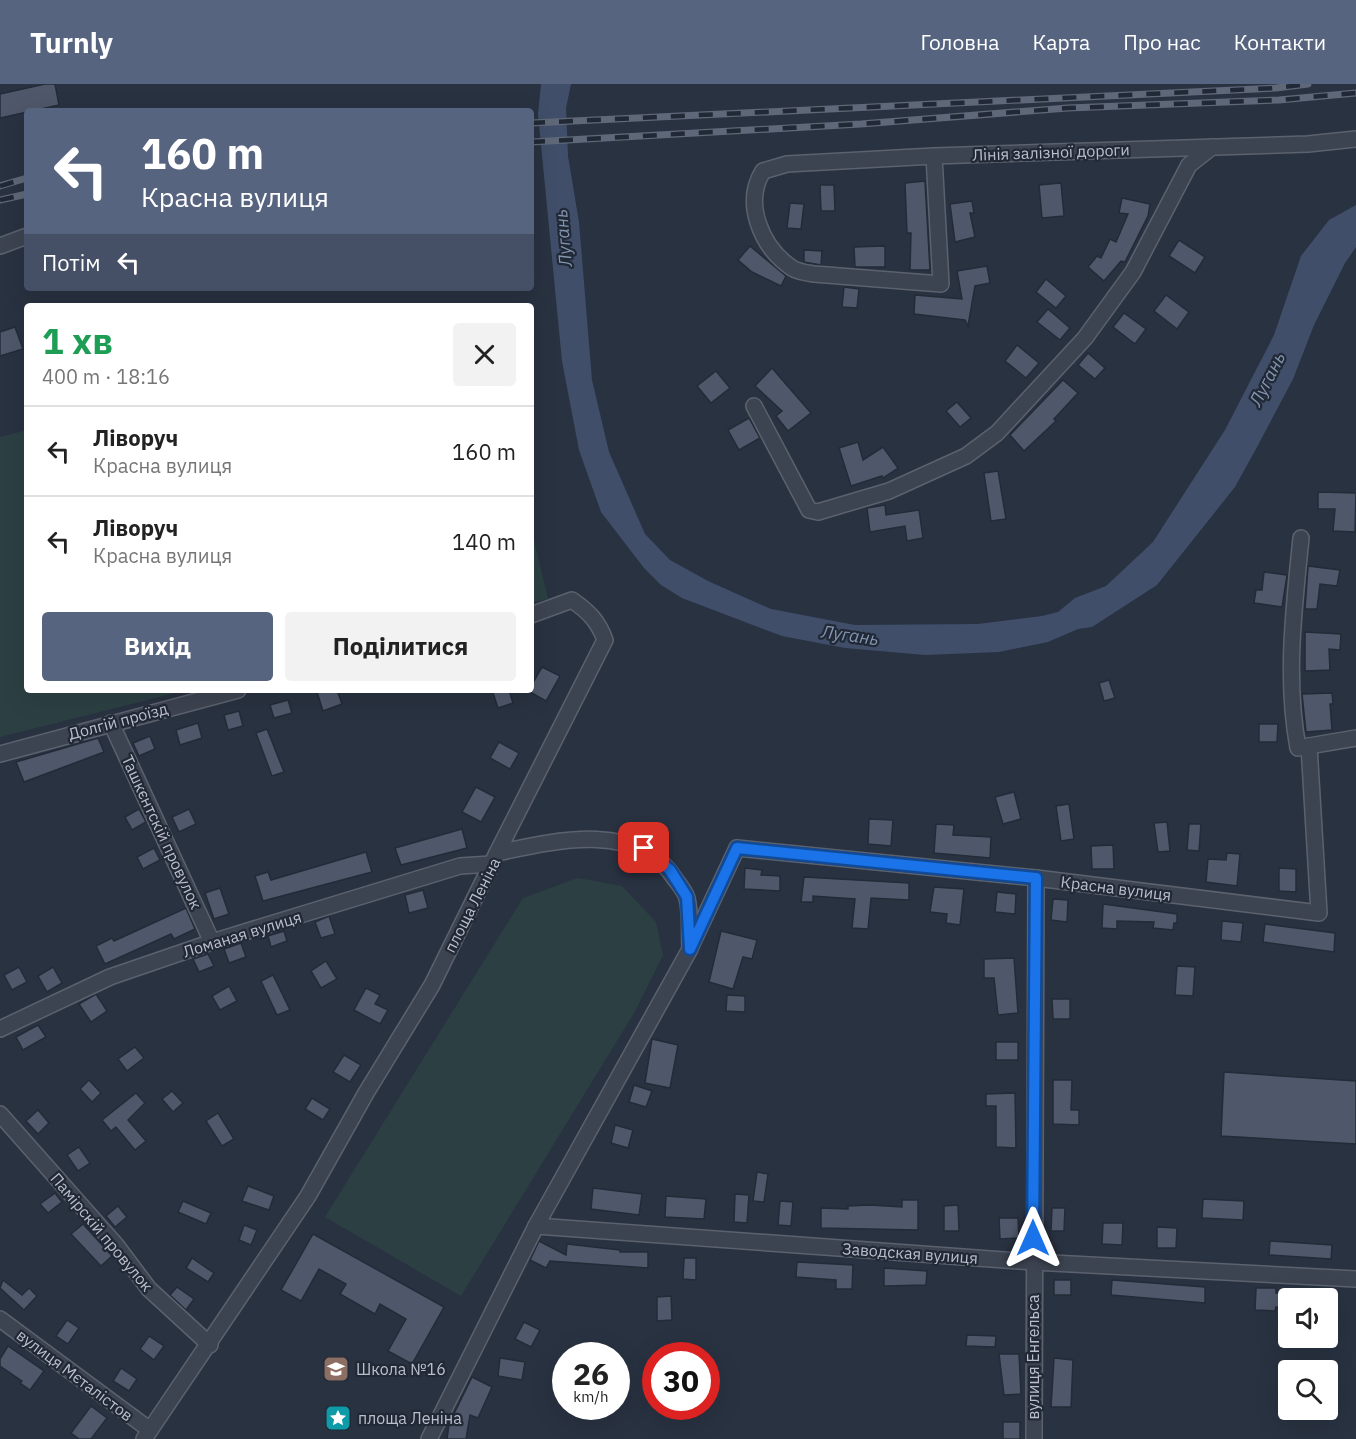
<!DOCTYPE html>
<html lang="uk">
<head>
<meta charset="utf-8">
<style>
	body { margin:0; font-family:"IBM Plex Sans",sans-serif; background:#f2f2f2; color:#222; height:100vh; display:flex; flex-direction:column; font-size:22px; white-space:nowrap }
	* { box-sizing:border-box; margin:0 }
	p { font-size:20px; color:#767676 }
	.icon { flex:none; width:33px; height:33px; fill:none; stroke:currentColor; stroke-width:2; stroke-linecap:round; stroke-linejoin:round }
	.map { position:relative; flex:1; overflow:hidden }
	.side { position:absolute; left:24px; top:219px; width:510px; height:390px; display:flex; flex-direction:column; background:#fff; border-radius:6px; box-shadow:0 6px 24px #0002 }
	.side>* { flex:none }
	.top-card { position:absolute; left:24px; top:24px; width:510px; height:183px; border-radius:6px; box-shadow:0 6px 24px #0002; background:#576480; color:#fff; overflow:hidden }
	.fabs { position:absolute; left:1278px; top:1204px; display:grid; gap:12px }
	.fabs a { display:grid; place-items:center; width:60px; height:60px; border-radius:6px; background:#fff; box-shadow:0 6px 24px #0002; font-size:30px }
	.speed { position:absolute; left:552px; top:1258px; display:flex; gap:12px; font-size:30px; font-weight:700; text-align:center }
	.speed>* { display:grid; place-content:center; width:78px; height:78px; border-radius:50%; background:#fff; box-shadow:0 6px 24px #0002; line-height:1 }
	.speed small { font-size:15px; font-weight:400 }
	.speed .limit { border:9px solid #d22; background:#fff; color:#111 }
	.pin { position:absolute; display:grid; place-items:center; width:51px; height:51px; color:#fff; margin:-26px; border-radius:12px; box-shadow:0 3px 9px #0006 }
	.me { position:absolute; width:66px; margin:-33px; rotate:0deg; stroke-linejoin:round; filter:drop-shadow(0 0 4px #0008) }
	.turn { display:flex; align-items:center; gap:21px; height:126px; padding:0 18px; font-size:27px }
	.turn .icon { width:78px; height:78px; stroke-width:2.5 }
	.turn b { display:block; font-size:42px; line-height:51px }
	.then { display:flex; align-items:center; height:57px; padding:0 18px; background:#0003; gap:12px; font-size:22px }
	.round { display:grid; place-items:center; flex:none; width:63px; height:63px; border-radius:6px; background:#f2f2f2 }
	.summary { display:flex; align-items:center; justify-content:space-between; height:102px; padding:0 18px }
	h1 { font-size:36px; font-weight:700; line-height:45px; color:#1e9e55 }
	.primary-button { display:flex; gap:12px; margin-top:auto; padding:12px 18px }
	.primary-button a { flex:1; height:69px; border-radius:6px; background:#576480; color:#fff; font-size:24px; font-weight:700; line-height:69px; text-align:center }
	.primary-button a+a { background:#f2f2f2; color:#222 }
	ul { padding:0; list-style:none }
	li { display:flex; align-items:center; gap:18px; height:90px; padding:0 18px; border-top:2px solid #e0e0e0 }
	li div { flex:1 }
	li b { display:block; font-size:22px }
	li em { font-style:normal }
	header { display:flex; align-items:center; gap:36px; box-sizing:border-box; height:84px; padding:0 30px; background:#576480; color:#fff }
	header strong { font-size:28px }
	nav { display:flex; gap:33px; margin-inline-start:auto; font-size:21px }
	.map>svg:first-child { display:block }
</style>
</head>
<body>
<header>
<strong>Turnly</strong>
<nav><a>Головна</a><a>Карта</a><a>Про нас</a><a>Контакти</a></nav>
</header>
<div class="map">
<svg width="1356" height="1355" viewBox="0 0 1356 1355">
	<rect width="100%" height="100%" fill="#293241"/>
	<!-- green -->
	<g fill="#2c4043">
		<path d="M27 346V606H187L0 653V353Z"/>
		<path d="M531 443 548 515 531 519Z"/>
		<path d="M578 794 622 802 656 838 663 871 634 929 461 1212 325 1133 523 814Z"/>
	</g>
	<!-- water -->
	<path fill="#404e69" d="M541 0H571L566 24 568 72 579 138 592 296 609 368 645 450 670 476 708 497 771 525 855 541 978 540 1042 532 1058 528 1075 514 1106 502 1153 458 1225 346 1274 251 1301 172 1329 136 1356 121V163L1345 179 1314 241 1293 295 1257 363 1235 403 1157 501 1092 543 1078 545 1048 558 999 568 925 571 845 564 782 552 682 514 661 501 644 484 601 428 579 366 562 277 538 30Z"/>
	<!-- building -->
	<g fill="#4f586a" stroke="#232b38" stroke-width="1.5">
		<path d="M45 0H55L59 21 0 34V10Z"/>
		<path d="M925 97 930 186H910L911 149H907L905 99Z"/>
		<path d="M1061 99 1064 132 1042 134 1039 101Z"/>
		<path d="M820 101H834L835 127H821Z"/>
		<path d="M1122 114 1150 120 1148 132 1125 178 1121 177 1104 197 1088 183 1097 172 1101 174 1110 155 1116 158 1128 130 1119 129Z"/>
		<path d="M972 117 974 129H970L975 153 955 158 950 120Z"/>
		<path d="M790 119 804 120 801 145 787 144Z"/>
		<path d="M1179 156 1205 173 1195 189 1169 172Z"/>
		<path d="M750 162 786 192 781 202 752 188 738 176Z"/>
		<path d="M885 162V183H855L854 163Z"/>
		<path d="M804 166 822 167 821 181 804 178Z"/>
		<path d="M987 182 990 199 975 202 968 242 965 236 914 230 915 211 962 215 957 187Z"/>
		<path d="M1046 195 1066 212 1056 224 1036 208Z"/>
		<path d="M844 203 859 205 857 224 842 223Z"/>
		<path d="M1166 211 1189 228 1177 245 1154 227Z"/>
		<path d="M1048 225 1070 244 1060 256 1037 238Z"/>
		<path d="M1124 229 1146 245 1135 260 1113 243Z"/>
		<path d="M15 243 23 265 0 272V248Z"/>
		<path d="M1017 261 1039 279 1026 294 1005 277Z"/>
		<path d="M1088 269 1105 284 1095 295 1078 281Z"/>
		<path d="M772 284 811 329 788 347 776 332 782 327 755 302Z"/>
		<path d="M716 287 730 304 711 319 697 302Z"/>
		<path d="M1063 296 1078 309 1054 335 1056 337 1024 367 1010 351Z"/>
		<path d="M957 318 971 334 960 343 946 327Z"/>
		<path d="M749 334 760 354 739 366 728 346Z"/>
		<path d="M858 358 863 376 883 363 898 384 883 394 882 392 851 402 839 364Z"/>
		<path d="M998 387 1006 435 991 437 984 389Z"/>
		<path d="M1318 408 1356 409 1355 448 1333 447 1335 425H1318Z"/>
		<path d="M885 421 886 431 919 426 923 454 907 457 905 442 870 448 867 424Z"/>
		<path d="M1308 482 1340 486 1337 502 1320 500 1317 525H1305Z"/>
		<path d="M1264 488 1287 491 1282 523 1254 519 1256 506H1262Z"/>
		<path d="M1305 548 1341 550 1340 566 1329 565 1330 586 1305 587Z"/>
		<path d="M542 583 560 592 546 617 528 607Z"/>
		<path d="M1109 596 1115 614 1104 617 1099 599Z"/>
		<path d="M323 606H337L342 620 323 627 317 608Z"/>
		<path d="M492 606H509L513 619 498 624Z"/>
		<path d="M1332 609 1333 620H1330L1332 646 1306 648 1302 610Z"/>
		<path d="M288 616 292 629 274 634 270 621Z"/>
		<path d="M239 627 243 642 228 646 224 631Z"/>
		<path d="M198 639 202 654 180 661 176 646Z"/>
		<path d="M1259 640H1278L1277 658H1259Z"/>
		<path d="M267 645 284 688 272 692 256 649Z"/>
		<path d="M150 652 155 665 139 672 133 659Z"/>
		<path d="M98 654 104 668 24 698 16 678Z"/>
		<path d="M499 658 519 669 510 685 490 674Z"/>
		<path d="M476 703 495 713 481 738 462 728Z"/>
		<path d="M1014 708 1021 735 1003 740 995 713Z"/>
		<path d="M1069 720 1074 755 1061 757 1056 722Z"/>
		<path d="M139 725 146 738 132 746 125 733Z"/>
		<path d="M189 725 196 740 179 748 172 733Z"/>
		<path d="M869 735 893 736 891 762 868 760Z"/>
		<path d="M1167 738 1170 767 1158 768 1154 739Z"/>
		<path d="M936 740 954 741 953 751 991 753 990 774 934 769Z"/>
		<path d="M1189 740H1201L1199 767 1187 766Z"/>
		<path d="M462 745 467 764 401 781 395 764Z"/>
		<path d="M1113 761 1114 785H1092L1091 762Z"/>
		<path d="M154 764 160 776 143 785 137 773Z"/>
		<path d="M366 768 372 788 263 817 255 792 268 788 271 796Z"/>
		<path d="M1227 769 1240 770 1237 802 1206 798 1208 775 1226 776Z"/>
		<path d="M745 784 762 786 761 791 780 792V807L744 805Z"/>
		<path d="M1279 784 1296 785V808L1279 807Z"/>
		<path d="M804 793 909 799V816L871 814 868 845 852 844 855 815 813 812V818H801Z"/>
		<path d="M934 803 964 805 960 841 946 839 947 830 930 828Z"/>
		<path d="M220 804 229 830 214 835 205 809Z"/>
		<path d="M423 806 428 824 409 829 405 811Z"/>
		<path d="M997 808 1016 810 1015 830 995 828Z"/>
		<path d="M1053 815 1068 816 1067 838 1051 836Z"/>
		<path d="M1103 820 1177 830V839H1174L1173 846 1153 844 1154 838 1117 837V845L1102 844Z"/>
		<path d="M186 824 195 845 174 855 171 850 105 880 96 862 112 854 114 857Z"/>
		<path d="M329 832 335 850 321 854 315 838Z"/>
		<path d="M1222 837 1243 839 1241 858 1221 856Z"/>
		<path d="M1265 840 1335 849 1334 868 1263 858Z"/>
		<path d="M284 847 287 857 271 863 268 852Z"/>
		<path d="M721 847 757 856 752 875 743 873 733 905 709 898Z"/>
		<path d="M241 859 246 873 229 879 224 865Z"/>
		<path d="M208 870 214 882 199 888 193 875Z"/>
		<path d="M1014 874 1018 929 998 931 994 894H984V875Z"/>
		<path d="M326 877 337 895 321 904 311 887Z"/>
		<path d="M1177 882 1195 883 1193 912 1175 911Z"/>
		<path d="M19 883 27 898 12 906 4 891Z"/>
		<path d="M53 883 62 899 47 908 38 892Z"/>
		<path d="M273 891 290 926 277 931 261 897Z"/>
		<path d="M229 902 237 917 220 926 212 912Z"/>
		<path d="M366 904 380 911 375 920 388 926 380 940 354 926Z"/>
		<path d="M96 910 107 927 91 938 79 920Z"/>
		<path d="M727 911 745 912V928L726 927Z"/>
		<path d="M1052 915H1070V935H1053Z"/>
		<path d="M38 941 46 953 23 966 16 953Z"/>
		<path d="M652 955 678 961 670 1004 645 999Z"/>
		<rect x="996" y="958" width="22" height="18"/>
		<path d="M135 963 144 974 127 987 118 975Z"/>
		<path d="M344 971 361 981 350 998 333 988Z"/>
		<path d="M1224 988 1356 997V1060L1221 1052Z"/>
		<path d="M89 996 101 1009 92 1018 80 1005Z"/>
		<path d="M1053 996H1072L1071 1026H1079V1041L1053 1040Z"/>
		<path d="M634 1001 652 1007 646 1023 629 1018Z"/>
		<path d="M172 1007 183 1019 173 1028 162 1015Z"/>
		<path d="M136 1009 145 1019 128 1036 146 1057 135 1066 116 1043 111 1047 102 1036Z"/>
		<path d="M1015 1009 1016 1064 996 1063V1022H986V1010Z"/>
		<path d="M312 1014 330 1025 323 1036 305 1025Z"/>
		<path d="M38 1026 49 1039 38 1050 26 1037Z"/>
		<path d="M218 1029 234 1055 222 1062 206 1037Z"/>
		<path d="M615 1041 633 1046 628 1064 611 1059Z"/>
		<path d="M79 1063 90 1079 78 1087 67 1071Z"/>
		<path d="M757 1088 768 1090 764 1118 753 1117Z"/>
		<path d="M248 1102 274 1112 269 1126 242 1117Z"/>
		<path d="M593 1104 642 1110 639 1131 591 1125Z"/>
		<path d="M55 1109 62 1118 48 1129 40 1120Z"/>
		<path d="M735 1110 749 1111 747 1139 734 1138Z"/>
		<path d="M666 1112 706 1115 704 1135 665 1133Z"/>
		<path d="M1203 1115 1244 1117 1243 1136 1202 1134Z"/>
		<path d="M902 1116H918V1146L821 1144V1124L848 1125V1122L870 1121 902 1123Z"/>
		<path d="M183 1117 211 1129 206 1140 178 1128Z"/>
		<path d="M780 1117 793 1118 791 1142 778 1141Z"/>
		<path d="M958 1121 959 1147H944V1122Z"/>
		<path d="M118 1122 127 1133 115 1143 106 1132Z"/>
		<path d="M1052 1124H1065L1064 1147H1051Z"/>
		<path d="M999 1134H1018L1019 1154 1000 1155Z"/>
		<path d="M1103 1139H1123L1122 1161 1102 1160Z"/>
		<path d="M83 1140 112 1172 101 1182 71 1150Z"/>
		<path d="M244 1141 257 1146 251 1161 239 1156Z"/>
		<path d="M1157 1143 1177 1144 1176 1164H1157Z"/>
		<path d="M313 1150 444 1223 412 1280 388 1267 406 1235 380 1220 375 1230 340 1210 346 1200 319 1185 301 1217 281 1206Z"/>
		<path d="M539 1157 566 1171 567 1160 620 1166V1168H648V1184L550 1177 546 1184 530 1176Z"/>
		<path d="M1270 1157 1332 1161 1331 1175 1269 1171Z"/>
		<path d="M192 1174 214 1189 208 1198 186 1184Z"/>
		<path d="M684 1174H696V1196L683 1195Z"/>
		<path d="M797 1178 853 1181 852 1205H836V1196L796 1193Z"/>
		<path d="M884 1184 927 1187 926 1201 884 1202Z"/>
		<path d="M3 1196 22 1211 29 1204 37 1212 24 1226 0 1204Z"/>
		<rect x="1054" y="1196" width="17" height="15"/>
		<path d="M1112 1196 1205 1203V1219L1111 1211Z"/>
		<path d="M177 1203 194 1215 186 1226 170 1211Z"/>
		<path d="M1256 1204H1276V1209H1288V1224L1276 1223 1275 1227 1255 1226Z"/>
		<path d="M671 1212 672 1236 657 1237V1213Z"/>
		<path d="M67 1236 79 1244 68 1260 56 1252Z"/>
		<path d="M524 1238 540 1246 531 1263 515 1255Z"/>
		<path d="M967 1251 996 1252 995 1263 966 1262Z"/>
		<path d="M149 1252 164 1262 154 1276 140 1265Z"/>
		<path d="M8 1262 44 1287 30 1306 20 1299 22 1297 0 1282V1275Z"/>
		<path d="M999 1270H1019L1021 1310 1004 1311Z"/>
		<path d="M500 1274 525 1278 522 1296 498 1292Z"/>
		<path d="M1054 1274 1073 1276 1071 1323H1051Z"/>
		<path d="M121 1284 137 1295 129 1307 113 1297Z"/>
		<path d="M472 1293 492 1303 478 1334 470 1331 466 1355H447L449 1340Z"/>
		<path d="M91 1322 107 1334 91 1355H79L71 1349Z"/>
		<rect x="1003" y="1338" width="17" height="17"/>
	</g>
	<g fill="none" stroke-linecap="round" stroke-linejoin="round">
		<!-- street casing -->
		<g stroke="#5b626e" stroke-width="18">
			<g id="street">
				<path d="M934 72 941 200 814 190C807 189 798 188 792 184 761 163 743 119 763 87L787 80 934 72 1308 60 1356 55"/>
				<path d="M0 162 27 152"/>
				<path d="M754 322 809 426 818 428 889 407 966 372 997 349 1085 254 1133 188 1189 81 1212 63"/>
				<path d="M111 639 212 858"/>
				<path d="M1309 662 1356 654"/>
				<path d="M0 670 238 606"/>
				<path d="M497 769 605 556C598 537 589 528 572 516L531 531"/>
				<path d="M691 862 737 764 1036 794 1319 829 1309 662 1298 664C1285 594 1294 524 1301 454"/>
				<path d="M0 945 110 893 212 858 460 782 491 780"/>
				<path d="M0 1030 116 1161 149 1205 210 1261"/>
				<path d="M536 1142 1033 1178 1356 1195"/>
				<path d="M0 1235 150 1346"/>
				<path d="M144 1355 308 1112 366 1009 432 901 497 769C553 757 638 736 675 795 679 800 685 808 687 814 691 830 689 849 690 865L536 1142 429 1355"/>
				<path d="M1034 1355 1036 794"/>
			</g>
		</g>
		<!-- street -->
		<use href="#street" stroke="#3d4451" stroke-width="15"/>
		<!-- rail casing -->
		<g stroke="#5f6878" stroke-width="7">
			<g id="rail">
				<path d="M531 39 1276 4 1308 0"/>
				<path d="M531 58 861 40 1068 24 1279 16 1356 9"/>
				<path d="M0 102 27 94"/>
				<path d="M0 116 27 110"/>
			</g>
		</g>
		<!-- rail -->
		<use href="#rail" stroke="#212936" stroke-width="4.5" stroke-dasharray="14" stroke-linecap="butt"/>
	</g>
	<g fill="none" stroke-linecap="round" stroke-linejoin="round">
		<!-- route casing -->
		<g stroke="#114b97" stroke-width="15">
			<path id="route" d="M644 764 670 786 687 813 690 865 737 764 1036 794 1033 1154"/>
		</g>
		<!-- route -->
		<use href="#route" stroke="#1a73e8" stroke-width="10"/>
	</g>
	<!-- icons -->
	<defs>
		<g id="school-square" transform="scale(1.35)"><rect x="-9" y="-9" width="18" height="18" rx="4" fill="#8d6e63" stroke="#212936"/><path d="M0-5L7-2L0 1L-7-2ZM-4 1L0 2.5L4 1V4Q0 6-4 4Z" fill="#fff"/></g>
		<g id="sight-square" transform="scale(1.35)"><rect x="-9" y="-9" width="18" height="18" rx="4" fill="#0f9aa8" stroke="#212936"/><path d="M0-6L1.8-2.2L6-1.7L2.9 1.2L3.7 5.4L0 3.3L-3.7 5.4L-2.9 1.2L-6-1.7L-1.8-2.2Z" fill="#fff"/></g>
	</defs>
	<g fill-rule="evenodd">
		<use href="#school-square" x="336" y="1285"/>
		<use href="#sight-square" x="338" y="1334"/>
	</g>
	<g text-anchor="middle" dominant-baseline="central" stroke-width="4.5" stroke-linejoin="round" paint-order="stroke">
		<!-- street labels -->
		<g font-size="16" fill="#babfcb" stroke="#212936">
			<text transform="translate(1051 68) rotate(-2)">Лінія залізної дороги</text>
			<text transform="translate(118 637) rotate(-15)">Долгій проїзд</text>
			<text transform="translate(162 748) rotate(65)">Ташкєнтскій провулок</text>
			<text transform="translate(1116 804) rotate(7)">Красна вулиця</text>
			<text transform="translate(472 821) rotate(-63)">площа Леніна</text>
			<text transform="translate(242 850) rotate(-17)">Ломаная вулиця</text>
			<text transform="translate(102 1148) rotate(50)">Памірскій провулок</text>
			<text transform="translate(910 1169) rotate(4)">Заводская вулиця</text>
			<text transform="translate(1033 1273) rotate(-90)">вулиця Енгельса</text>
			<text transform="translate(75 1291) rotate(37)">вулиця Мєталістов</text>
		</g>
		<!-- poi labels -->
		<g font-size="16" fill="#babfcb" stroke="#212936" text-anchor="start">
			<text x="356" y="1285">Школа №16</text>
			<text x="358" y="1334">площа Леніна</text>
		</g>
		<!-- water labels -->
		<g font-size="18" font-style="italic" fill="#8394b0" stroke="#212936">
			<text transform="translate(563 154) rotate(-95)">Лугань</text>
			<text transform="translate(1267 295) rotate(-63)">Лугань</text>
			<text transform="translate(850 551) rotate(8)">Лугань</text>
		</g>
	</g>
</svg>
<div class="fabs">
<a><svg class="icon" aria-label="sound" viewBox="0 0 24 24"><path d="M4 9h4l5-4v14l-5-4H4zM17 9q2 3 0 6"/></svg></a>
<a><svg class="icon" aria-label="search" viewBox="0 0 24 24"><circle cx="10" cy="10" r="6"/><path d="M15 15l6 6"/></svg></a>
</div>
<div class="speed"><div>26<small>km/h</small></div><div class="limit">30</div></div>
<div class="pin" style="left:644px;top:764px;background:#d93025"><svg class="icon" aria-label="arrive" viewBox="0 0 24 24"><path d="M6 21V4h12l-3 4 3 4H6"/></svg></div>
<svg class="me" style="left:1033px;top:1154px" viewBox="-20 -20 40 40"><path d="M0-17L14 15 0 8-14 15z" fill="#1a73e8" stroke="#fff" stroke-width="4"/></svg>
<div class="top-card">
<div class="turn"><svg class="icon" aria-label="left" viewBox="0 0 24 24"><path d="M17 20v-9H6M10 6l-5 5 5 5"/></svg><div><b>160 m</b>Красна вулиця</div></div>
<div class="then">Потім<svg class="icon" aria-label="left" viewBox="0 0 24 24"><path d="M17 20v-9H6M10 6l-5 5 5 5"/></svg></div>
</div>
<section class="side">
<div class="summary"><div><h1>1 хв</h1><p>400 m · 18:16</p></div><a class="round"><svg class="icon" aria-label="close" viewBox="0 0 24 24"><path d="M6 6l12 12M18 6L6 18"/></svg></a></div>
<ul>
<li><svg class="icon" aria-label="left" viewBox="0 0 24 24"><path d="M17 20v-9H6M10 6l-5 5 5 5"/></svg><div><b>Ліворуч</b><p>Красна вулиця</p></div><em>160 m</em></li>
<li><svg class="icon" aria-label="left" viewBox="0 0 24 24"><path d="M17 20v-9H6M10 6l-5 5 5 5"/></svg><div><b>Ліворуч</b><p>Красна вулиця</p></div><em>140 m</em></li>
</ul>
<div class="primary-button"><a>Вихід</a><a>Поділитися</a></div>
</section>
</div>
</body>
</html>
